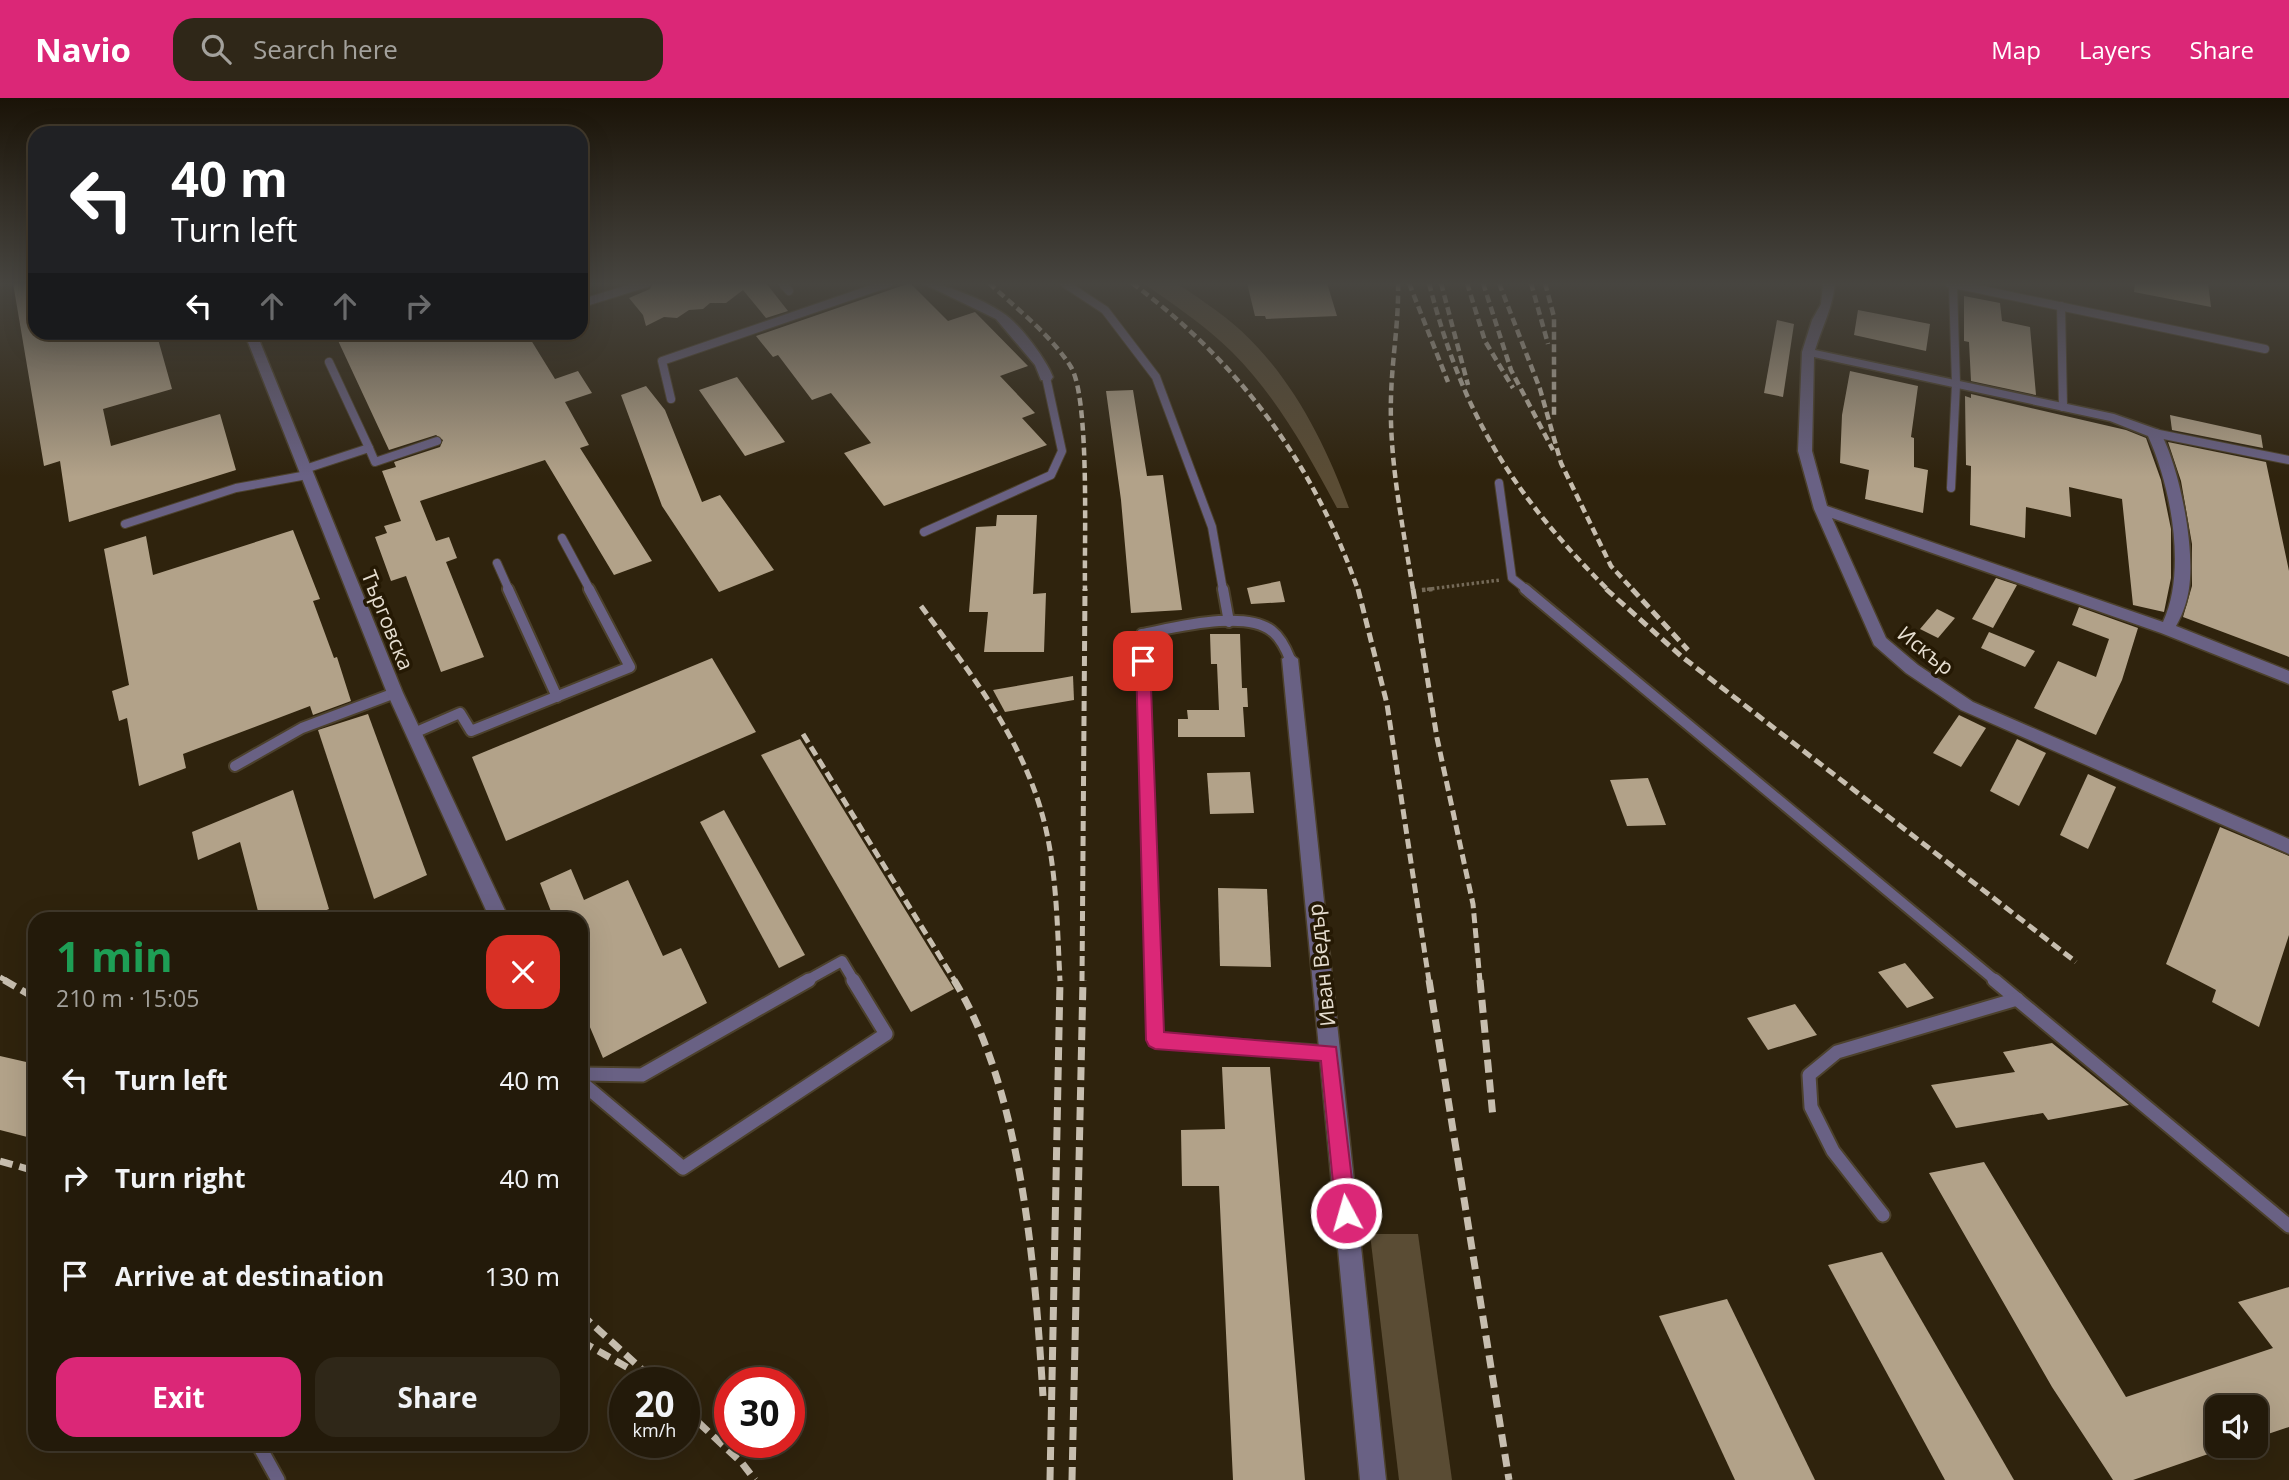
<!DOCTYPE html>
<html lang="en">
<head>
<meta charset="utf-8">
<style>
	body { margin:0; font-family:"Open Sans",sans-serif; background:#2f2718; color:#f1f3f6; height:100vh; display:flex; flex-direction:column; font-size:26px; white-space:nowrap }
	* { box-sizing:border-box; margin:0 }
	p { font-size:23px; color:#a3a19c }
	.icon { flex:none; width:38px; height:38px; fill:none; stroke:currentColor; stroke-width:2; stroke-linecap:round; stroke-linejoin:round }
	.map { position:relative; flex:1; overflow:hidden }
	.drawer { position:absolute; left:28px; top:814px; width:560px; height:539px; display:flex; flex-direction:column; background:#231a0a; border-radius:21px; box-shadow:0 7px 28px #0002,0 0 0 2px #40382b }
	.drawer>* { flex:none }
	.guide { position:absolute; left:28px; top:28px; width:560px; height:214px; border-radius:21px; box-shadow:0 7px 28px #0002,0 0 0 2px #40382b; background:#202124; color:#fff; overflow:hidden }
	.buttons { position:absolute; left:2205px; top:1297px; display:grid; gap:14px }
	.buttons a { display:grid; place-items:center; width:63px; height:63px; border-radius:14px; background:#231a0a; box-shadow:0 7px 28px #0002,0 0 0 2px #40382b; font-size:35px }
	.speed { position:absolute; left:609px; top:1269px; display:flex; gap:14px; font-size:35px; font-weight:700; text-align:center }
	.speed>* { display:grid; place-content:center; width:91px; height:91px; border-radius:50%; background:#231a0a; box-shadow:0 7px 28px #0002,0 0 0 2px #40382b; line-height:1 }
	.speed small { font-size:18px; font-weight:400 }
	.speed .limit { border:10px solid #d22; background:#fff; color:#111 }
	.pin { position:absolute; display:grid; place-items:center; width:60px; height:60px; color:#fff; margin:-30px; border-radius:14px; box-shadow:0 4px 10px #0006 }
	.me { position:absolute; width:77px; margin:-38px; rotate:354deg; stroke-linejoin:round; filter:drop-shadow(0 0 5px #0008) }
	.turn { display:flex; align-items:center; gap:24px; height:147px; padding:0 28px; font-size:32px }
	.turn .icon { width:91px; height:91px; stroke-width:2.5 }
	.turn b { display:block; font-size:49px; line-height:60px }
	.lanes { display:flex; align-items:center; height:66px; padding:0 28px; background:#0003; justify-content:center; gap:35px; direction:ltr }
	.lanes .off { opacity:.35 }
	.round { display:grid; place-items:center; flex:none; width:74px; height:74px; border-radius:21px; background:#2f2718 }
	.head { display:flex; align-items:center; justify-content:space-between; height:119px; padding:0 28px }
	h1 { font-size:42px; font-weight:700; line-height:52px; color:#1e9e55 }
	.button { display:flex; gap:14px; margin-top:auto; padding:14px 28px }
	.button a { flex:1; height:80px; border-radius:21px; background:#db2777; color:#fff; font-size:28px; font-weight:700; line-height:80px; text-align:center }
	.button a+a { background:#2f2718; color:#f1f3f6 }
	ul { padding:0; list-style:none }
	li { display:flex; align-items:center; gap:21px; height:98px; padding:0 28px }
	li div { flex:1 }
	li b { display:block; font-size:26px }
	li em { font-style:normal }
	header { display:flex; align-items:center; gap:42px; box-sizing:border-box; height:98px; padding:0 35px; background:#db2777; color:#fff }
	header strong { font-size:33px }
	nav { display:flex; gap:38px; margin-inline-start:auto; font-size:24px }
	.search { width:490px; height:63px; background:#2f2718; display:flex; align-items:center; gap:18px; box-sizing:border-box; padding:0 24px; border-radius:21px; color:#a3a19c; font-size:26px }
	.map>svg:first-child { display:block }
</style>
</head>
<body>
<header>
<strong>Navio</strong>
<div class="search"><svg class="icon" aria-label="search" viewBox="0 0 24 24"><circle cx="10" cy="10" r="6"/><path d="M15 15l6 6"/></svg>Search here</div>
<nav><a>Map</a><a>Layers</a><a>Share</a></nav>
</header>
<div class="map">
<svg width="2289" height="1382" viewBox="0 0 2289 1382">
	<rect width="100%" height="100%" fill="#2f230d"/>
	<!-- green -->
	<g fill="#5a4c34">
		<path d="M1143 185C1152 185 1166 183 1175 186 1186 190 1197 199 1207 206 1278 253 1320 331 1349 410H1337C1307 354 1277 299 1232 254 1206 228 1173 206 1143 185Z"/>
		<path d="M1370 1136H1418L1452 1382H1399Z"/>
	</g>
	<!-- building -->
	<g fill="#b2a289">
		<path d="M13 185H35V234H156L172 291 103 311 111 348 220 316 236 372 69 424 60 363 44 368Z"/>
		<path d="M653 185H766L788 213 766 220 743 192 726 205H710L703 211 689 212 677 220 664 219 646 228 643 217 629 200 650 191Z"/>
		<path d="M910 185 948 223 975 214 1028 268 1000 278 1035 315 1022 320 1047 347 884 408 844 355 871 345 831 295 812 302 778 257 773 259 756 238Z"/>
		<path d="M1247 185H1327L1337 218 1266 221 1265 218H1255Z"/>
		<path d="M2135 185H2208L2211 209 2134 194Z"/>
		<path d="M1964 198 2000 205 2002 223 2030 229 2036 297 1971 283 1969 244 1964 243Z"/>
		<path d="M1858 212 1930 226 1926 253 1854 237Z"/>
		<path d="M1777 222 1794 226 1783 299 1764 295Z"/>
		<path d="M334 234H526L555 281 578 273 592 295 565 304 589 347 580 350 652 463 614 477 545 362 420 403 436 443 449 439 457 460 446 464 484 559 441 574 406 478 391 483 375 439 387 435 384 428 401 423 382 373 396 369 394 364 440 349 443 342 436 337 389 352Z"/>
		<path d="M1850 273 1918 288 1911 339 1914 340V369L1928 372 1923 415 1865 401 1869 372 1840 365 1842 317Z"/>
		<path d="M737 279 785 344 745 358 699 292Z"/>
		<path d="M646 288 665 312 702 404 720 397 774 472 719 494 662 408 621 297Z"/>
		<path d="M1133 292 1147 378 1163 377 1182 512 1131 515 1121 402 1106 293Z"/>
		<path d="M1971 296 2126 332 2146 340 2161 382 2171 431V480L2164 514 2133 507 2122 401 2069 389 2071 419 2026 409 2025 440 1970 427 1971 368 1966 367 1965 298 1971 300Z"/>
		<path d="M2170 317 2261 337 2263 350 2172 332Z"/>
		<path d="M2168 344 2266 364 2289 473V559L2183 519 2192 488V446L2181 383Z"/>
		<path d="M997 417H1037L1033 496 1046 495 1044 554H984L988 514H969L976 429 996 428Z"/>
		<path d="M293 432 320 501 313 503 334 560 337 559 351 603 313 617 310 608 183 656 186 670 139 688 127 620 119 623 112 593 129 587 104 451 146 438 153 477Z"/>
		<path d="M1996 480 2017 487 1993 530 1972 521Z"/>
		<path d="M1280 483 1285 504 1251 506 1247 490Z"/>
		<path d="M2079 509 2138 530 2122 582 2096 637 2034 610 2058 563 2096 579 2109 541 2072 527Z"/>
		<path d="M1937 511 1955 520 1938 540 1920 531Z"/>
		<path d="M1989 534 2035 553 2025 569 1981 550Z"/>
		<path d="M1210 536H1240L1242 590H1247L1248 609H1243L1245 639H1178V621H1188L1187 612H1219L1217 566H1211Z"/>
		<path d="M712 560 756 634 506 743 472 659Z"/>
		<path d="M1073 578 1074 602 1005 614 993 592Z"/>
		<path d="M368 616 427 777 374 801 318 632Z"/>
		<path d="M1959 617 1986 630 1961 669 1933 655Z"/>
		<path d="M800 641 954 891 911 914 761 657Z"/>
		<path d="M2017 641 2046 655 2019 708 1990 693Z"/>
		<path d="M1250 674 1254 715 1210 716 1207 675Z"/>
		<path d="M2088 676 2116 689 2088 751 2060 737Z"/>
		<path d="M1648 680 1666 727 1627 728 1610 682Z"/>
		<path d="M293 692 329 811 306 821H260L240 744 198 762 192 734Z"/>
		<path d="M724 712 805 857 779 870 700 724Z"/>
		<path d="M2220 729 2289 758V837L2259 929 2212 904 2216 892 2166 866Z"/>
		<path d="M571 771 584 802 628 782 663 858 681 850 707 905 603 960 581 908V821H542L552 816 540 785Z"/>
		<path d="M1218 790 1267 791 1271 869 1220 868Z"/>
		<path d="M1905 865 1934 900 1907 910 1878 874Z"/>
		<path d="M1795 906 1817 937 1768 952 1747 920Z"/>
		<path d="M2052 945 2129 1007 2048 1022 2043 1015 1956 1030 1931 987 2015 974 2003 954Z"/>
		<path d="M0 958 35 966V1041L0 1032Z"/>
		<path d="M1222 969H1270L1305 1382H1233L1219 1088H1182L1181 1032 1225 1031Z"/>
		<path d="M1984 1064 2126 1299 2273 1250 2238 1204 2289 1189V1329L2256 1340V1309H2217V1353L2133 1382H2113L2052 1289 1929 1075Z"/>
		<path d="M1882 1154 2014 1382H1945L1828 1167Z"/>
		<path d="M1727 1201 1815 1382H1735L1659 1218Z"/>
	</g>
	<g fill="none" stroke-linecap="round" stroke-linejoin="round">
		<!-- lane-far2 casing -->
		<g stroke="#4c412c" stroke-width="10">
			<g id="lane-far2">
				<path d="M782 185 789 193"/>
				<path d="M1064 185 1105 212 1156 279 1212 429 1223 492"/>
				<path d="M1949 185 2265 251"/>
				<path d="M586 204 647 185"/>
				<path d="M2061 208 2063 309"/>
				<path d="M189 234 191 239"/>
				<path d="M329 264 369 350"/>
				<path d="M671 301 662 263 889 185"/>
				<path d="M2154 335 2289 362"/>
				<path d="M305 371 369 350 375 364 437 343"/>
				<path d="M1499 385 1512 480 1527 492"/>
				<path d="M1951 390 1956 286 1953 186"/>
				<path d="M125 426 236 390 307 377"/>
				<path d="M924 434 1051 377 1062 353 1046 279"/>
				<path d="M562 440 590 492"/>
				<path d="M497 465 509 492"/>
			</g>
		</g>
		<!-- lane-far1 casing -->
		<g stroke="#4c412c" stroke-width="14">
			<g id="lane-far1">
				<path d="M508 491 557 599"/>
				<path d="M1223 491 1229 524"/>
				<path d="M1525 491 1996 883"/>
				<path d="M414 635 460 615 471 633 630 569 589 491"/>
				<path d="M235 668 302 630 395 595"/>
				<path d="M806 883 842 863 854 883"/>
				<path d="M1153 883 1142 536C1174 530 1245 511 1272 533 1281 540 1286 551 1290 561"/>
			</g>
		</g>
		<!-- lane casing -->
		<g stroke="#4c412c" stroke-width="17">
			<g id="lane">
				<path d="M1153 882 1155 942 1330 955"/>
				<path d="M1994 882 2289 1128"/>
				<path d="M581 976 642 977 809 882"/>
				<path d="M581 984 683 1070 886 936 853 882"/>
				<path d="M1883 1117 1833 1053 1811 1009 1809 977 1837 954 2017 901"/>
				<path d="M258 1346 278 1382"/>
			</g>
		</g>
		<!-- street casing -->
		<g stroke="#4c412c" stroke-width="3">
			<g id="street">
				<path d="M922 185C945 185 984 202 1003 215 1019 225 1046 261 1053 279L1051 282H1041L1035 267 996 221Z"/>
				<path d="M1823 185H1835C1833 209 1822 229 1815 252L2114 316 2159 332C2179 367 2193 441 2190 481 2189 498 2184 514 2176 528L2289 573V586L2161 535 1832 420 1886 540 1918 567 1973 604 2289 741V756L1961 612 1906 575 1874 547 1814 411 1798 353 1802 254 1812 222 1821 206ZM1814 259 2110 323 2148 338C2171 388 2187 473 2163 524L1827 408 1812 353Z"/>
				<path d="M244 234H256L403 595 509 821H490L387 595Z"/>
				<path d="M1290 555 1298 561 1386 1382H1360L1282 561Z"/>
			</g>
		</g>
		<!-- path-far1 -->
		<path stroke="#756a58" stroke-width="3.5" stroke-dasharray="2.5 2.5" stroke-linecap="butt" d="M1422 492 1500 482"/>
		<!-- path -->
		<path stroke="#756a58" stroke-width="4.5" stroke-dasharray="3.5 3.5" stroke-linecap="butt" d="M1422 492 1434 491"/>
		<!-- lane-far2 -->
		<use href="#lane-far2" stroke="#696184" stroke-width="8"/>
		<!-- lane-far1 -->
		<use href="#lane-far1" stroke="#696184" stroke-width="10"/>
		<!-- lane -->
		<use href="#lane" stroke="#696184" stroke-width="13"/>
		<!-- street -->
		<use href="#street" fill="#696184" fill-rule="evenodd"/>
		<!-- rail-far2 -->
		<g stroke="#c7beaf" stroke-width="4.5" stroke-dasharray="8 4.5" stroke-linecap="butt">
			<path d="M989 185C1017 211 1051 237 1071 269 1090 301 1084 448 1085 492"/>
			<path d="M1132 185C1240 265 1314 366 1358 492"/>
			<path d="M1398 185C1399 224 1392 260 1391 299 1389 364 1403 428 1413 492"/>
			<path d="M1409 185 1448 284"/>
			<path d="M1429 185C1463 318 1512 395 1608 492"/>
			<path d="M1441 185 1468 287"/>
			<path d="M1467 185 1485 243 1513 290"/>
			<path d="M1483 185 1511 272 1553 352"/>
			<path d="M1499 185 1540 291 1561 365 1611 468 1633 492"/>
			<path d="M1531 185 1548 246"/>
			<path d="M1545 185 1554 219V317"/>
		</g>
		<!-- rail-far1 -->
		<g stroke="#c7beaf" stroke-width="5" stroke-dasharray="10 5" stroke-linecap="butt">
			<path d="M1358 491 1387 606 1429 883"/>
			<path d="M1413 491 1437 640 1473 806 1480 883"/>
			<path d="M1606 491 1681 558 2076 864"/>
			<path d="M1632 491 1688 552"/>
			<path d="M921 508C967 571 1017 633 1040 709 1057 764 1057 826 1060 883"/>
			<path d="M803 636 955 883"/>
			<path d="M0 879 7 883"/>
			<path d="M1082 883 1085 491"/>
		</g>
		<!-- rail -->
		<g stroke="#c7beaf" stroke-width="7" stroke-dasharray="13 7" stroke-linecap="butt">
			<path d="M4 882 35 900"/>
			<path d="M954 882C1022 993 1035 1170 1043 1298"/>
			<path d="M1429 882 1509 1382"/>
			<path d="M1480 882 1493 1020"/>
			<path d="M0 1063 35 1073"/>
			<path d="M581 1216 656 1284"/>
			<path d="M581 1243 630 1271"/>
			<path d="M684 1311 742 1365 755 1382"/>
			<path d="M1050 1382 1060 882"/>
			<path d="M1072 1382 1083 882"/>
		</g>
	</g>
	<!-- sky -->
	<linearGradient id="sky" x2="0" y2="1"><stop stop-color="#1a1307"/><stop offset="0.49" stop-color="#474540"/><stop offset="1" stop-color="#474540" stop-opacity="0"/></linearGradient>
	<rect width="2289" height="379" fill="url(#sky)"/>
	<!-- route -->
	<path fill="#db2777" stroke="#8e194d" stroke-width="2" d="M1143 557 1150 563 1164 934 1336 949 1356 1115 1353 1122 1346 1125 1339 1122 1336 1115 1321 963 1155 951 1149 948 1146 942 1136 563Z"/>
	<g text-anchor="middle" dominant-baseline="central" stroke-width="7" stroke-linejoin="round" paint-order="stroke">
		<!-- street labels -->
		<g font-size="21" fill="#e6ded1" stroke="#251904">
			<text transform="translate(388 522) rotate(68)">Търговска</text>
			<text transform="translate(1926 552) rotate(38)">Искър</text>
			<text transform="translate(1321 867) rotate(-96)">Иван Ведър</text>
		</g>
	</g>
</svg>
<div class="buttons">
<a><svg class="icon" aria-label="sound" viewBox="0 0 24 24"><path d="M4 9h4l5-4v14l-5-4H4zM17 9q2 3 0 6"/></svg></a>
</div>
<div class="speed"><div>20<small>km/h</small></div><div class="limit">30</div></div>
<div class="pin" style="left:1143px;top:563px;background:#d93025"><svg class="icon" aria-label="arrive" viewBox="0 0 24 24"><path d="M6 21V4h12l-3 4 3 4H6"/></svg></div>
<svg class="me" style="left:1346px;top:1115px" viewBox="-20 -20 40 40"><circle r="17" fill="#db2777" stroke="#fff" stroke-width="3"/><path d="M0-11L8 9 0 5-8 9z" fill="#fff"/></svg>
<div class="guide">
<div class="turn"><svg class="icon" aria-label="left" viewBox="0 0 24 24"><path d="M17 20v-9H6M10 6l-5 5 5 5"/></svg><div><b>40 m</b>Turn left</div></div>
<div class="lanes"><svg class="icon" aria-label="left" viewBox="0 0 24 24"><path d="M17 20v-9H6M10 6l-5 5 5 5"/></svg><svg class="icon off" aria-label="ahead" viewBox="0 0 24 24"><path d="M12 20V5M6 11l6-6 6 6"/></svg><svg class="icon off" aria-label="ahead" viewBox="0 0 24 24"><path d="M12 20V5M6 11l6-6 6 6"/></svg><svg class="icon off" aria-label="right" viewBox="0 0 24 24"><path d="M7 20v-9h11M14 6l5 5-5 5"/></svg></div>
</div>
<section class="drawer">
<div class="head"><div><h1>1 min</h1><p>210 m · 15:05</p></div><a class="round" style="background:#d93025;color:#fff"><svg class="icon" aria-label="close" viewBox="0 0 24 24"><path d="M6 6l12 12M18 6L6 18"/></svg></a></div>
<ul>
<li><svg class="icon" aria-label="left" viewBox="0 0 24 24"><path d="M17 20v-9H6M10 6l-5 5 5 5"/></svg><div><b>Turn left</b></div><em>40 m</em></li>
<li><svg class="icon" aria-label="right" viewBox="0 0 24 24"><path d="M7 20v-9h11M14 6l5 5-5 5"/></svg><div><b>Turn right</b></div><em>40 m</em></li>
<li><svg class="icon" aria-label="arrive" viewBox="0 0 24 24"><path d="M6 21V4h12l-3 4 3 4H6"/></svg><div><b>Arrive at destination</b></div><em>130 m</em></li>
</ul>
<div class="button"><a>Exit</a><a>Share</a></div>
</section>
</div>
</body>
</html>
